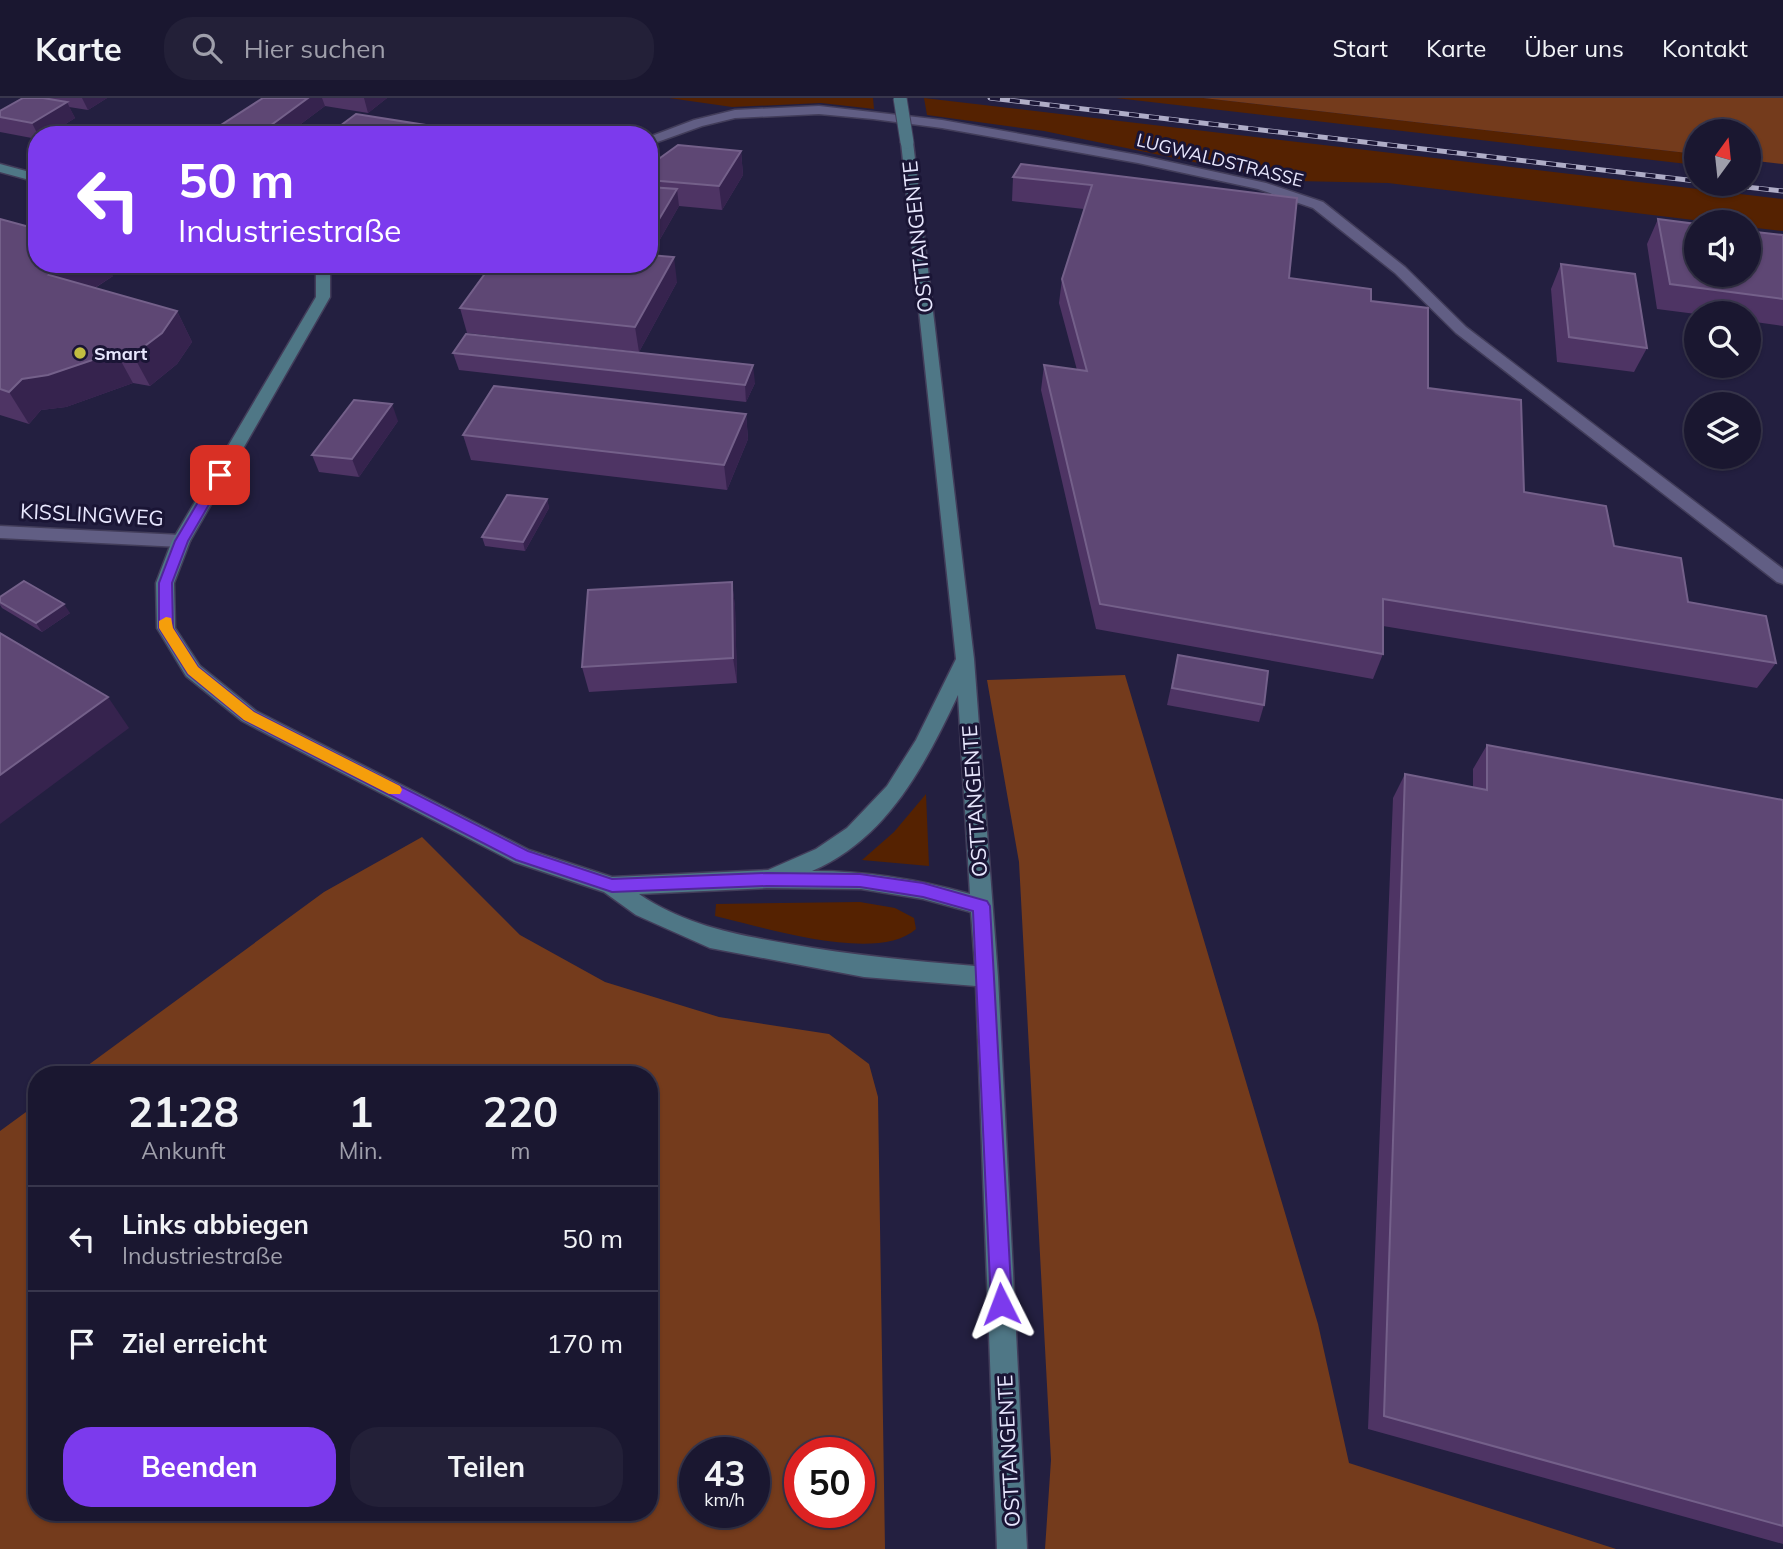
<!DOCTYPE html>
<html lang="de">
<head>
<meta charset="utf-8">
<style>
	body { margin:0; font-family:Mulish,sans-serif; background:#232038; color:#f1f3f6; height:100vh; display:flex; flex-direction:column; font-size:26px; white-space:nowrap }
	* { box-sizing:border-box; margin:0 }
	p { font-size:23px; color:#9f9fab }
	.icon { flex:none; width:38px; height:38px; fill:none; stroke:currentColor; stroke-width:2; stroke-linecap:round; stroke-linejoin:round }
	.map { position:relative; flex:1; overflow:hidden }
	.details { position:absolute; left:28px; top:968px; width:630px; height:455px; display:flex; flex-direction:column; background:#1a1730; border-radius:28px; box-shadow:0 2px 5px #0004,0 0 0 2px #38364c }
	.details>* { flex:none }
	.top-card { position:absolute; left:28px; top:28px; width:630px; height:147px; border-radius:28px; box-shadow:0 2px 5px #0004,0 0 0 2px #38364c; background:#7c3aed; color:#fff; overflow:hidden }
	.needle { width:46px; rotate:15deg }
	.fabs { position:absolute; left:1684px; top:21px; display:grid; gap:14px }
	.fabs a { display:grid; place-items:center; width:77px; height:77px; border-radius:50%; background:#1a1730; box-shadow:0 2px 5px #0004,0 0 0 2px #38364c; font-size:35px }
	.speed { position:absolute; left:679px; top:1339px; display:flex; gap:14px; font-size:35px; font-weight:700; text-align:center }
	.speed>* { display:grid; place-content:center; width:91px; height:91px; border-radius:50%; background:#1a1730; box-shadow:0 2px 5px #0004,0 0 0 2px #38364c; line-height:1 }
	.speed small { font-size:18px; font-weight:400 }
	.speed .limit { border:10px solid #d22; background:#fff; color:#111 }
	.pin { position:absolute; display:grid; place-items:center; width:60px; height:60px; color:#fff; margin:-30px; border-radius:14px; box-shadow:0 4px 10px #0006 }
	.me { position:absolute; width:77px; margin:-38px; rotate:357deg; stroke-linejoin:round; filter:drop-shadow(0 0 5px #0008) }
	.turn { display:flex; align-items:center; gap:24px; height:147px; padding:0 35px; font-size:32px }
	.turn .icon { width:91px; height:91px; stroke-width:2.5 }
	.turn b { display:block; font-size:49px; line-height:60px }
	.eta { display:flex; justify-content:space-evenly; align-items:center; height:119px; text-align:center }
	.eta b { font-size:42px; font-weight:700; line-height:49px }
	.cta { display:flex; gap:14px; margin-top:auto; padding:14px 35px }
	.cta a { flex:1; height:80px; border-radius:28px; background:#7c3aed; color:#fff; font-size:28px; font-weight:700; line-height:80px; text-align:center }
	.cta a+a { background:#232038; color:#f1f3f6 }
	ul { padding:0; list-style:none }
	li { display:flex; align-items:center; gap:21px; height:105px; padding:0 35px; border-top:2px solid #38364c }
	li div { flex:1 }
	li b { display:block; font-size:26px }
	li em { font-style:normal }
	header { display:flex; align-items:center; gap:42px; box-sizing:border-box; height:98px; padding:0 35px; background:#1a1730; border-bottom:2px solid #38364c }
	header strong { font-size:33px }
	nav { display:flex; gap:38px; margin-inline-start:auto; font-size:24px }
	.search { width:490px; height:63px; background:#232038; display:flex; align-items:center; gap:18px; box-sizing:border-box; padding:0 24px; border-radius:28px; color:#9f9fab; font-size:26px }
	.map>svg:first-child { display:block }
</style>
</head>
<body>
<header>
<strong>Karte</strong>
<div class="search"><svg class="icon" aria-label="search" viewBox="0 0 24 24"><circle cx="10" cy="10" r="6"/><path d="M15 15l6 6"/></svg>Hier suchen</div>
<nav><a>Start</a><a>Karte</a><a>Über uns</a><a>Kontakt</a></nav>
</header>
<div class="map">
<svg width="1783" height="1451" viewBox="0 0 1783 1451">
	<rect width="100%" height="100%" fill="#231f40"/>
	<!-- green -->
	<g fill="#552201">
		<path d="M669 0H873L874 11 821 5 732 9Z"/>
		<path d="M924 0 1783 101V133L1748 129V124H1710L1388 85 1297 83 1271 80 1044 33 927 17Z"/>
		<path d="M1116 0H1203L1696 56V67Z"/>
		<path d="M926 696 929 768 862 762 894 734Z"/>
		<path d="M860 804 895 810 914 820 916 831C877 866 763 829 715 818L716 806Z"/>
	</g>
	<!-- forest -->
	<g fill="#743b1c" fill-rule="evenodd">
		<path d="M1203 0H1783V66L1748 62V33H1696V56Z"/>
		<path d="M1125 577 1318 1226 1349 1365 1616 1451H1045L1051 1362 1019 764 987 582Z"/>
		<path d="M422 739 520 837 605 884 719 919 829 936 869 966 878 999 885 1451H0V1033L37 1006V1414H649V976H76L324 794ZM695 1354H754V1414H695ZM800 1354H859V1414H800Z"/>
	</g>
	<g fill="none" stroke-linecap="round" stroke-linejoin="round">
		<!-- lane casing -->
		<g stroke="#423d5a" stroke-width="3">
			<path id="lane" d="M312 28 318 32 313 37H299Z"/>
		</g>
		<!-- street casing -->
		<g stroke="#423d5a" stroke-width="3">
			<g id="street">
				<path d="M819 8 942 22 1138 57 1266 85 1323 104 1405 169 1466 229 1783 471V486L1777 484 1456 235 1395 175 1313 110 1258 91 1138 65 942 30 873 21 819 16 735 20 702 28 649 47V39L694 22 735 12Z"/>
				<path d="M345 166 323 174 316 170 321 166Z"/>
				<path d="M0 428 181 437 190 443 181 449 0 440Z"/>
			</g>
		</g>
		<!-- secondary casing -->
		<g stroke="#423d5a" stroke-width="3">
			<g id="secondary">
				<path d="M907 40 913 44 974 561 998 879 1027 1451H997L976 888 864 879 710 850 636 817 604 794 514 764 242 623 186 578 157 530 156 485 172 443 316 199V170L313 166H327L330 170V199L190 443 174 485 175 530 200 568 256 613 529 752 612 779 768 772 816 751 847 730 887 688 916 642 956 561 901 44ZM958 597 970 796C917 781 867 773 812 773 887 741 925 667 958 597ZM767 790 861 791 923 801 971 814 975 868C912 863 851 857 790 846 737 837 684 827 639 796Z"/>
				<path d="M0 66 37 76V84L0 74Z"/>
			</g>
		</g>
		<!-- lane -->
		<use href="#lane" fill="#615e84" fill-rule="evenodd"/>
		<!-- street -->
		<use href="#street" fill="#615e84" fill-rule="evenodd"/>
		<!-- secondary -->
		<use href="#secondary" fill="#4f7786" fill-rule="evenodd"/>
		<!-- rail casing -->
		<g stroke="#afadc7" stroke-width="5">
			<g id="rail">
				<path d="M990 0 1696 83"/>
				<path d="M1719 86 1783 93"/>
			</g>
		</g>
		<!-- rail -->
		<use href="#rail" stroke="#1a1535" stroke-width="3.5" stroke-dasharray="10" stroke-linecap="butt"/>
		<!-- secondary-bridge casing -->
		<g stroke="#423d5a" stroke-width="15" stroke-linecap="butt">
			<path id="secondary-bridge" d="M900 0 907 44"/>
		</g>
		<!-- secondary-bridge -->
		<use href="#secondary-bridge" stroke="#4f7786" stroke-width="13"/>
	</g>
	<!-- wall -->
	<g fill="#4e3464">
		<path d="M46 0H107L88 12 69 9 75 20 48 37H37V41L0 34V13Z"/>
		<path d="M263 0H387L368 15 325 8 286 37H221L218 29Z"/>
		<path d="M741 53 743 77 722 112 679 108 651 157 649 156V68Z"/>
		<path d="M1013 79 1297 100 1289 180 1371 203 1428 290 1524 394 1614 448 1688 504 1776 565 1757 590 1383 528V556L1373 581 1096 531 1041 292 1044 267 1077 272 1059 205 1062 181 1084 111 1012 103Z"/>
		<path d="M0 121 113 178 95 190 177 213 192 244 177 266 150 288 133 285 66 309 41 312 29 326 0 317Z"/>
		<path d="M1658 121 1783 137V228L1748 223V215L1696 216 1657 211 1647 146Z"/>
		<path d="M1561 166 1647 250 1634 274 1557 264 1551 191Z"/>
		<path d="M677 184 639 254 467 235 460 210Z"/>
		<path d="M453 255 755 285 746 304 459 272Z"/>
		<path d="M746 316 748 341 727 392 471 362 463 337Z"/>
		<path d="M398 323 359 379 319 374 312 357Z"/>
		<path d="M547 401 549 410 525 453 485 448 482 439Z"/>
		<path d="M732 484 735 509 737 585 589 594 582 569Z"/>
		<path d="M0 499 70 515 42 534 2 510 0 507Z"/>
		<path d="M1178 557 1264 607 1259 624 1167 607Z"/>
		<path d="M1487 647 1783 702V1446L1368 1331 1393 700 1405 676 1473 689V671Z"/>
	</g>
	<!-- shaded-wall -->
	<g fill="#36234e">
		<path d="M82 0H107L88 12Z"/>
		<path d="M308 0H322L325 8 286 37H259Z"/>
		<path d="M364 0H387L368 15Z"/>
		<path d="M67 4 75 20 48 37H38L32 25Z"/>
		<path d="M438 29 439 37H428Z"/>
		<path d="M741 53 743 77 722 112 719 88Z"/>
		<path d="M677 91 679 108 651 157 649 138Z"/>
		<path d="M674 159 677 184 639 254 635 229Z"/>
		<path d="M66 166H107L113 178 66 208 49 177Z"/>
		<path d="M177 213 192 244 177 266 150 288 133 257Z"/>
		<path d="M116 254 133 285 66 309 41 312 29 326 9 294 22 281Z"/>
		<path d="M753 267 755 285 746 304 745 287Z"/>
		<path d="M392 306 398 323 359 379 352 361Z"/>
		<path d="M746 316 748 341 727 392 724 367Z"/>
		<path d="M547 401 549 410 525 453 523 444Z"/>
		<path d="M732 484 735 509 737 585 733 560Z"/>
		<path d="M64 506 70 515 42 534 36 525Z"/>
		<path d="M108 599 129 630 0 726V677Z"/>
	</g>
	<!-- building -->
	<g fill="#5e4774" stroke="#74608a" stroke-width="2">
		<path d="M23 0H43L67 4 32 25 0 19V13Z"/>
		<path d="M263 0H308L259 36 218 29Z"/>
		<path d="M356 16 438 29 428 37H328Z"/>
		<path d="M678 47 741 53 719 88 649 82V68Z"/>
		<path d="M1021 66 1297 100 1289 180 1371 191V203L1428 210V290L1521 302 1524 394 1606 408 1614 448 1681 460 1688 504 1766 518 1776 565 1383 501V556L1100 506 1044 267 1087 273 1062 181 1092 87 1013 79Z"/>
		<path d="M649 89 677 91 649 138Z"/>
		<path d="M0 121 37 131V166H66L49 177 177 213 162 235 133 257 116 254 48 277 22 281 9 294 0 291Z"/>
		<path d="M1658 121 1696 126V177H1748V133L1783 137V201L1670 186Z"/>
		<path d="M649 157 674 159 635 229 460 210 492 166H649Z"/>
		<path d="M1561 166 1635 176 1647 250 1569 239Z"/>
		<path d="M466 236 753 267 745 287 453 255Z"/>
		<path d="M494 288 746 316 724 367 463 337Z"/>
		<path d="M354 302 392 306 352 361 312 357Z"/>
		<path d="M507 397 547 401 523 444 482 439Z"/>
		<path d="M24 483 64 506 36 525 0 504V499Z"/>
		<path d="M732 484 733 560 582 569 588 492Z"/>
		<path d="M0 535 108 599 0 677Z"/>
		<path d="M1178 557 1268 573 1264 607 1172 590Z"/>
		<path d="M1487 647 1783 702V1428L1384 1318 1405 676 1487 692Z"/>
	</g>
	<!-- route -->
	<path fill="#7c3aed" stroke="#51269a" stroke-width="2" d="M220 373 226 377 188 443 172 485 173 530 198 569 254 614 528 753 612 781 767 775 860 776 923 785 987 803 990 808 1012 1206 1009 1213 1001 1216 994 1213 991 1206 973 813 923 799 860 789 767 788 612 794 516 762 244 622 188 576 159 530V485L175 443 214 377Z"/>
	<!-- slow -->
	<path fill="#f59e0b" d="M166 519 171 520 173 530 198 569 254 614 400 688 402 692 400 696H389L244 622 188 576 159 530V523Z"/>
	<!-- markers -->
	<circle fill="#c1bd40" stroke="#1a1535" stroke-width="2.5" cx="80" cy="255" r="7"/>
	<g text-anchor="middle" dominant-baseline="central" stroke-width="6" stroke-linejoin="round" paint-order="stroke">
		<!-- far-street labels -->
		<g font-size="18" fill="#e8e7fe" stroke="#1a1535">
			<text transform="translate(1220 62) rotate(14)">LUGWALDSTRASSE</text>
		</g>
		<!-- far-poi labels -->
		<g font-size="18" font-weight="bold" fill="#e8e7fe" stroke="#1a1535" text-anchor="start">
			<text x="94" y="255">Smart</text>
		</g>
		<!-- street labels -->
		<g font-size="21" fill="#e8e7fe" stroke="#1a1535">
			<text transform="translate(917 139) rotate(-96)">OSTTANGENTE</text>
			<text transform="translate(92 416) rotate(3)">KISSLINGWEG</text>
			<text transform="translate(974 703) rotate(-94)">OSTTANGENTE</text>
			<text transform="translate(1008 1353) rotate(-93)">OSTTANGENTE</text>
		</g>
	</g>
</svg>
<div class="fabs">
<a><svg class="needle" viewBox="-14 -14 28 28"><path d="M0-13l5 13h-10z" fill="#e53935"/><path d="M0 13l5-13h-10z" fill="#9f9fab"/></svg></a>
<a><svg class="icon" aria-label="sound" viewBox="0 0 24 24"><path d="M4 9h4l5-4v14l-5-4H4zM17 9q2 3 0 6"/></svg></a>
<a><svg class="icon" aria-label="search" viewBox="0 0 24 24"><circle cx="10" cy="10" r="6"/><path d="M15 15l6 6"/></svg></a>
<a><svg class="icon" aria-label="layers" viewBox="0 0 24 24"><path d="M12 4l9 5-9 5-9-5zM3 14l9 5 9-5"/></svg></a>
</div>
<div class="speed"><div>43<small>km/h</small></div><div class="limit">50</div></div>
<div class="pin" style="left:220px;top:377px;background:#d93025"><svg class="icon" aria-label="arrive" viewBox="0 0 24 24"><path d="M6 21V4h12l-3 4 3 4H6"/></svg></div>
<svg class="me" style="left:1001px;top:1206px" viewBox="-20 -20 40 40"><path d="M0-17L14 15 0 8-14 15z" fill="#7c3aed" stroke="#fff" stroke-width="4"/></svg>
<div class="top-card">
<div class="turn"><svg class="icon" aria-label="left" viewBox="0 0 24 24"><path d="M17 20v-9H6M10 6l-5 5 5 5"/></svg><div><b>50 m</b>Industriestraße</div></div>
</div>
<section class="details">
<div class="eta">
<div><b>21:28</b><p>Ankunft</p></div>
<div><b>1</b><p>Min.</p></div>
<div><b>220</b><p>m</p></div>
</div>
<ul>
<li><svg class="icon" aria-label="left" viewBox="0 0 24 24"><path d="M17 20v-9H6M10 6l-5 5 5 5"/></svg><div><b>Links abbiegen</b><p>Industriestraße</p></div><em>50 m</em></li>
<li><svg class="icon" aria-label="arrive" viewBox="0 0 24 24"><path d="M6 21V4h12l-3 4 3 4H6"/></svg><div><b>Ziel erreicht</b></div><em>170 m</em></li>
</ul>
<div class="cta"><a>Beenden</a><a>Teilen</a></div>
</section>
</div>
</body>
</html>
